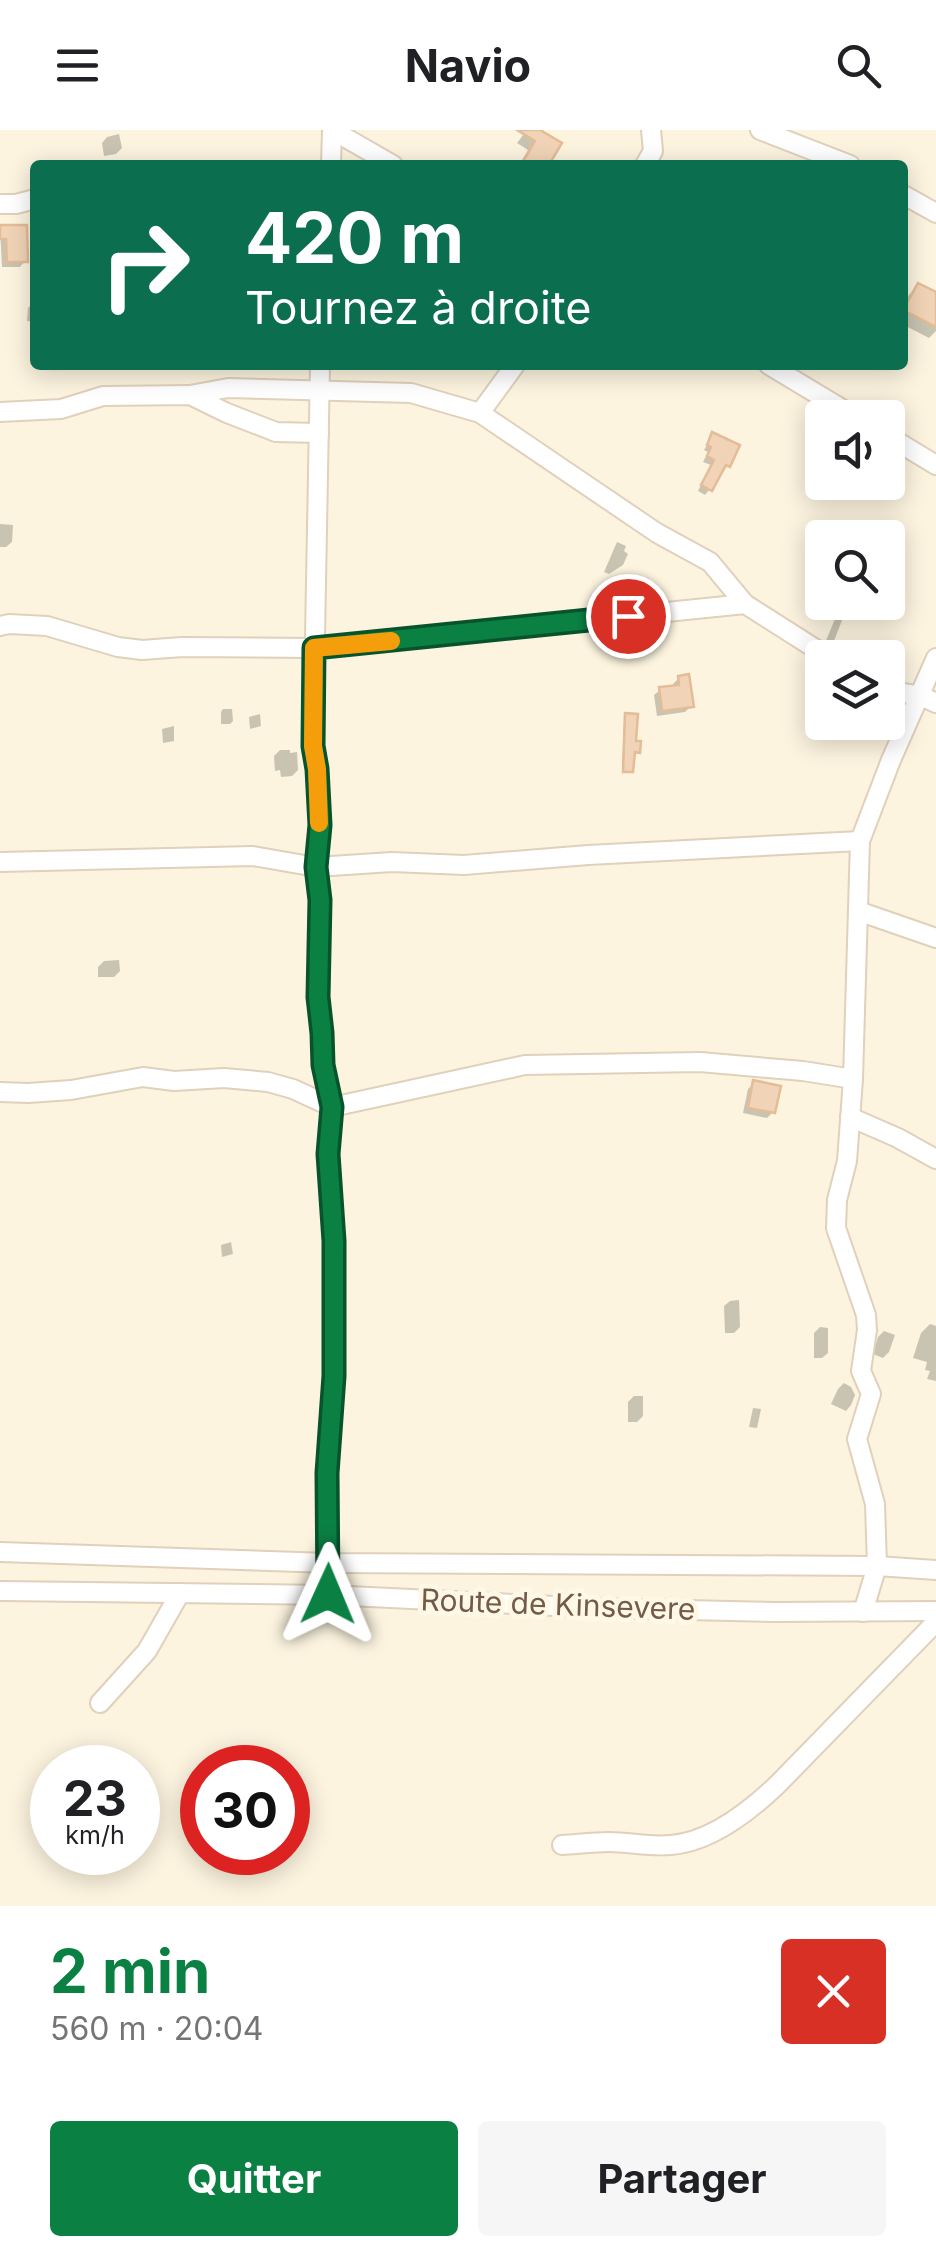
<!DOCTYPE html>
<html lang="fr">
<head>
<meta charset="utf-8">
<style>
	body { margin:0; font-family:Inter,sans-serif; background:#f6f6f6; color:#202124; height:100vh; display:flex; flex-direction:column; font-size:38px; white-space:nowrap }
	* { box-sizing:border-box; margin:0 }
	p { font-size:32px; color:#757577 }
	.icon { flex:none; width:55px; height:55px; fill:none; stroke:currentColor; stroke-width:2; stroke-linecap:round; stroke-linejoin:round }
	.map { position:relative; height:1776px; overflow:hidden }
	.panel { display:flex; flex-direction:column; background:#fff; flex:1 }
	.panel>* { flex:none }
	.guide { position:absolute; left:30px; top:30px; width:878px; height:210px; border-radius:10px; box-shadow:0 5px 25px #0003; background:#0b6e4f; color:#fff; overflow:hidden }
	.fabs { position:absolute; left:805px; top:270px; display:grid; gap:20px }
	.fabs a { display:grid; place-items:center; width:100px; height:100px; border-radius:10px; background:#fff; box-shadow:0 5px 25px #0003; font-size:50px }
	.speed { position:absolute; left:30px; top:1615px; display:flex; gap:20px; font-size:50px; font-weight:700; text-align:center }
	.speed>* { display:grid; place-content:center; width:130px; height:130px; border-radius:50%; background:#fff; box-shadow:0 5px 25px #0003; line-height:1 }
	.speed small { font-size:25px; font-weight:400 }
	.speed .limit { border:15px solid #d22; background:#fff; color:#111 }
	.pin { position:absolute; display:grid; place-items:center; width:85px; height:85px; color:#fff; margin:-42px; border:5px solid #fff; border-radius:50%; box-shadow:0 2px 10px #0007 }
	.me { position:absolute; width:110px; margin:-55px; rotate:1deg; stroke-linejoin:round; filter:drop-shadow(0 0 8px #0008) }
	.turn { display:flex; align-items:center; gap:35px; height:210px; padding:0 50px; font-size:45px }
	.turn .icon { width:130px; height:130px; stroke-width:2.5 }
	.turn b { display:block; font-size:70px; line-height:85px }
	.round { display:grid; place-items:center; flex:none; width:105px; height:105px; border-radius:10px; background:#f6f6f6 }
	.head { display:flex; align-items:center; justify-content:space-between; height:170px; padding:0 50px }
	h1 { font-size:60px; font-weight:700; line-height:75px; color:#0b8043 }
	.primary-button { display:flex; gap:20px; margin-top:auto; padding:20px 50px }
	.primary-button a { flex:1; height:115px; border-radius:10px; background:#0b8043; color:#fff; font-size:40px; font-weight:700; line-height:115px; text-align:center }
	.primary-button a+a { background:#f6f6f6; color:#202124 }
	header { display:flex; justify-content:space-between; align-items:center; height:130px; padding:0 50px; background:#fff; font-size:45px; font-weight:700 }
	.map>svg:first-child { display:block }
</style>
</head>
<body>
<header><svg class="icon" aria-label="menu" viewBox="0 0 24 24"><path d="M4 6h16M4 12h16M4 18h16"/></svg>Navio<svg class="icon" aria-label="search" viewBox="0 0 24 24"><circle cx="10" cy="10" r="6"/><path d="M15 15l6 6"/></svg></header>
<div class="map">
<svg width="936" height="1776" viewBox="0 0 936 1776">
	<rect width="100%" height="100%" fill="#fcf4df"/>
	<!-- shadow -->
	<g fill="#0003">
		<path d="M527 0H535L547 33 550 35H519L528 20 517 13Z"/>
		<path d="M119 4 122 18 116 24 104 26 102 13 107 7Z"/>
		<path d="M0 98 25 131 20 137H2Z"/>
		<path d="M918 156 936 165V201L929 208 902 194V178L909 165Z"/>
		<path d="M34 172 35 192 27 191 28 178Z"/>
		<path d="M713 305 728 335 705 365 698 361 711 335 703 332 708 322 704 320Z"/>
		<path d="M0 394 13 395 12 412 6 417H0Z"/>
		<path d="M617 412 626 416 624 421 628 424 623 435 609 444 604 442Z"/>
		<path d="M840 477 846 480 832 516 825 513Z"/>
		<path d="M679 548 691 576 685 582 657 586 654 565 660 560 673 558V554Z"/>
		<path d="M223 579H232L233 591 230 594H221V582Z"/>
		<path d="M260 584 261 596 250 599 249 587Z"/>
		<path d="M626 586 633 614 638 622 632 624 630 641 628 643H622L624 588Z"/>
		<path d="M174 596V611L163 613 162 599Z"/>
		<path d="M280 620H290V623L297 622 298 640 292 646 281 647 280 640 275 641 274 626Z"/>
		<path d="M119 830 120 841 114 847H98V837L104 831Z"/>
		<path d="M754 953 773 982 767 988 743 983 748 959Z"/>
		<path d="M231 1112 233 1124 222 1127 221 1115Z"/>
		<path d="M739 1170 740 1197 734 1203H725L724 1176 730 1171Z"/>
		<path d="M930 1194 936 1196V1251L927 1249 930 1241 925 1240 927 1232 913 1228 921 1203Z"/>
		<path d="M820 1197 828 1198V1223L822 1228H814V1203Z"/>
		<path d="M884 1201 895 1205 889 1222 883 1228 873 1224 878 1207Z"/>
		<path d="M844 1253 851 1257 855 1265 851 1275 846 1281 831 1274 838 1259Z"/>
		<path d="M634 1266H643V1286L637 1292H628V1272Z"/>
		<path d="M753 1278 761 1279 757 1298 749 1297Z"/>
	</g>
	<!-- building -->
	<g fill="#f1d4b7" stroke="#e4bc97" stroke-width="2.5">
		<path d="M517 0H540L562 13 549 35H521L535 11Z"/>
		<path d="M0 95H27L28 132H7L6 109H0Z"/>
		<path d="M918 153 936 162V197L903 180Z"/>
		<path d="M712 302 740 315 730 337 726 335 712 361 701 355 714 330 707 326 711 317 707 315Z"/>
		<path d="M689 544 694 577 662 581 659 557 679 555 678 546Z"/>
		<path d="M625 583 638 584 636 611H641L640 623 635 622 633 642H623Z"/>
		<path d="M753 950 781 956 775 983 748 978Z"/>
	</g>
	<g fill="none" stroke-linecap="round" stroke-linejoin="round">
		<!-- minor casing -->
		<g stroke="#e0d0bc" stroke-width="22">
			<g id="minor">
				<path d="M332 0 393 35"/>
				<path d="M760 0 850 35"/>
				<path d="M331 35 332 0"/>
				<path d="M645 35 653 21 651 0"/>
				<path d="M902 64 936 83"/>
				<path d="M0 74H16L35 69"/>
				<path d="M320 235 313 616 317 639 320 695 316 737 320 770 318 867 323 903V935L332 977 328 1024 334 1111 333 1246 328 1320V1465"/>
				<path d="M769 235 857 288"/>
				<path d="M190 265 228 258 411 263 480 283 657 403 710 432 745 474 830 528"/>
				<path d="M0 282 61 279 103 266 190 265 227 283 276 302 319 303"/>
				<path d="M480 283 515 235"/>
				<path d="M888 306 936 335"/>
				<path d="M0 496 9 494 47 496 118 517 142 520 182 517 314 518 745 474"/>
				<path d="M888 560 921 566 936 573"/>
				<path d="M0 732 253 726 316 737 392 732 464 735 588 725 860 711"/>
				<path d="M858 781 936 808"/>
				<path d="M0 962 28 963 71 960 143 947 174 951 224 948 268 952 293 959 332 977 525 935 700 932 803 941 853 949"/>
				<path d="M850 987 898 1008 936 1029"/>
				<path d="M0 1422 329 1433 877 1436 936 1440"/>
				<path d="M0 1461 328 1465 597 1478 774 1482 936 1481"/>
				<path d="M863 1482 877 1436 875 1374 857 1309 871 1264 861 1241 867 1200 866 1185 836 1098 837 1070 847 1031 853 949 860 711 891 630 936 528"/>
				<path d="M100 1573 147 1521 180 1463"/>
				<path d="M562 1715C578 1714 594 1712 609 1712 630 1712 649 1717 671 1715 711 1712 751 1680 778 1654L936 1492"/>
			</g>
		</g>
		<!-- minor -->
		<use href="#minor" stroke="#fff" stroke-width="18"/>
	</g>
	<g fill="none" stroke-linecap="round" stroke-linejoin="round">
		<!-- route casing -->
		<g stroke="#07532c" stroke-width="25">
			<path id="route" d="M328 1464 327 1343 334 1246V1111L328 1024 332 977 323 935 322 903 318 867 320 770 316 737 320 695 317 639 313 616 314 518 628 486"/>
		</g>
		<!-- route -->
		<use href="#route" stroke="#0b8043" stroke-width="18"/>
		<!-- slow -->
		<path stroke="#f59e0b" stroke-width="18" d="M319 693 317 639 313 616 314 518 391 511"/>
	</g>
	<g text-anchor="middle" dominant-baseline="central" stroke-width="10" stroke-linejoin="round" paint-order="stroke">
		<!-- street labels -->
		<g font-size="30" fill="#725b47" stroke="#fff8e5">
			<text transform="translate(558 1474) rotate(2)">Route de Kinsevere</text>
		</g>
	</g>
</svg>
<div class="fabs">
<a><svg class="icon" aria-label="sound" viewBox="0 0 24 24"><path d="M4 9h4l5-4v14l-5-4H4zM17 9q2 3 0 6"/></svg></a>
<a><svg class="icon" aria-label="search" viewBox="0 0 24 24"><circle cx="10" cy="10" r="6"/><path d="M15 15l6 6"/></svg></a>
<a><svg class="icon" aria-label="layers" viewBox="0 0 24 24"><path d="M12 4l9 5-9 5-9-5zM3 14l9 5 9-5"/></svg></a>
</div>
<div class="speed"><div>23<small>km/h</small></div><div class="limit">30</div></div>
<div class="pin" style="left:628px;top:486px;background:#d93025"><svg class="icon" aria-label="arrive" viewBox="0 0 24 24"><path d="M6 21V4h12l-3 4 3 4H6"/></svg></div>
<svg class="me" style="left:328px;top:1464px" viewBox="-20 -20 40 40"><path d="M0-17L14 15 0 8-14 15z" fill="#0b8043" stroke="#fff" stroke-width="4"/></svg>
<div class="guide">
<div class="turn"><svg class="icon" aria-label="right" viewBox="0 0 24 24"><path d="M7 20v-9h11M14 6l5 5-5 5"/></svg><div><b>420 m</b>Tournez à droite</div></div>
</div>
</div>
<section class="panel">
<div class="head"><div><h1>2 min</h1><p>560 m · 20:04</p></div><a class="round" style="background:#d93025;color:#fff"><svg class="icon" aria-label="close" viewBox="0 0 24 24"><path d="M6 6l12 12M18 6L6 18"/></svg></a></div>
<div class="primary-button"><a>Quitter</a><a>Partager</a></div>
</section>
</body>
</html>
